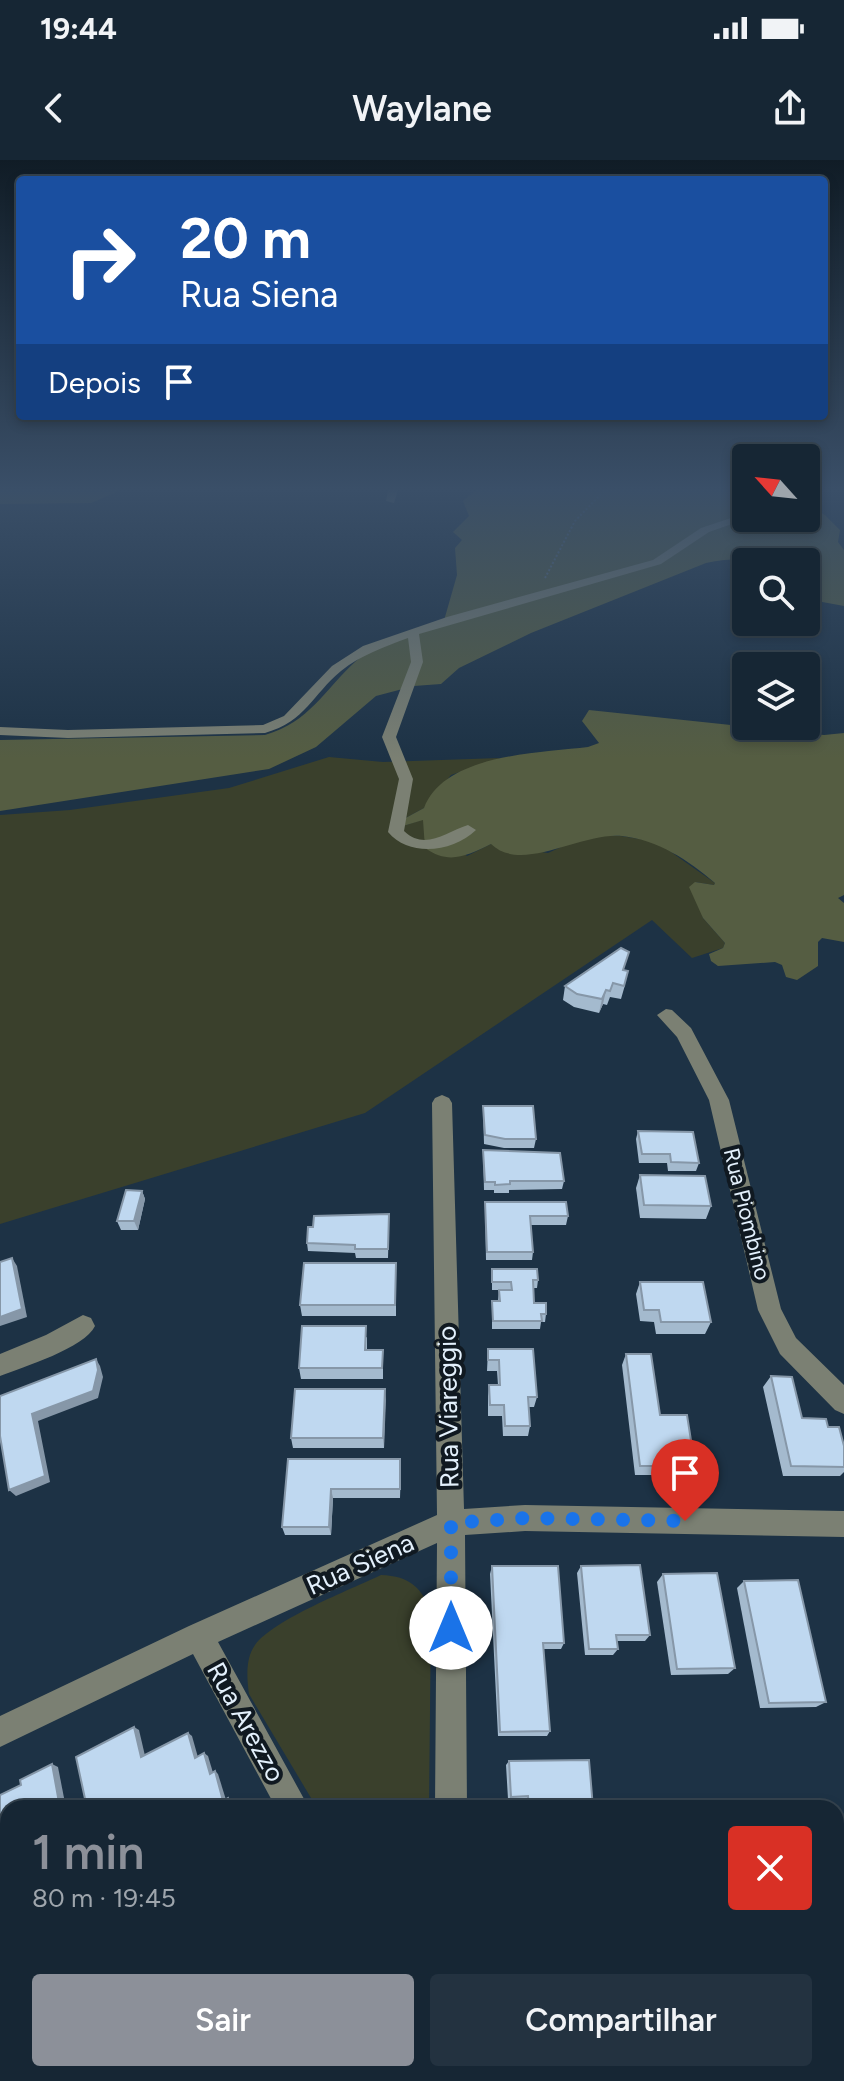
<!DOCTYPE html>
<html lang="pt">
<head>
<meta charset="utf-8">
<style>
	body { margin:0; font-family:Figtree,sans-serif; background:#233240; color:#f1f3f6; height:100vh; display:flex; flex-direction:column; font-size:30px; white-space:nowrap }
	* { box-sizing:border-box; margin:0 }
	p { font-size:26px; color:#9ea5ac }
	.icon { flex:none; width:44px; height:44px; fill:none; stroke:currentColor; stroke-width:2; stroke-linecap:round; stroke-linejoin:round }
	.map { position:relative; flex:1; overflow:hidden }
	.side { position:absolute; left:0px; top:1640px; width:844px; height:282px; display:flex; flex-direction:column; background:#162634; border-radius:24px 24px 0 0; box-shadow:0 4px 12px #0003,0 0 0 2px #35434f }
	.side>* { flex:none }
	.top-card { position:absolute; left:16px; top:16px; width:812px; height:244px; border-radius:8px; box-shadow:0 4px 12px #0003,0 0 0 2px #35434f; background:#1a4fa0; color:#fff; overflow:hidden }
	.needle { width:52px; rotate:297deg }
	.buttons { position:absolute; left:732px; top:284px; display:grid; gap:16px }
	.buttons a { display:grid; place-items:center; width:88px; height:88px; border-radius:8px; background:#162634; box-shadow:0 4px 12px #0003,0 0 0 2px #35434f; font-size:40px }
	.pin { position:absolute; display:grid; place-items:center; width:68px; height:68px; color:#fff; margin:-82px -34px; border-radius:50% 50% 50% 0; rotate:-45deg; box-shadow:0 0 8px #0007 }
	.pin .icon { rotate:45deg }
	.me { position:absolute; width:88px; margin:-44px; rotate:0deg; stroke-linejoin:round; filter:drop-shadow(0 0 6px #0008) }
	.turn { display:flex; align-items:center; gap:28px; height:168px; padding:0 32px; font-size:36px }
	.turn .icon { width:104px; height:104px; stroke-width:2.5 }
	.turn b { display:block; font-size:56px; line-height:68px }
	.then { display:flex; align-items:center; height:76px; padding:0 32px; background:#0003; gap:16px; font-size:30px }
	.round { display:grid; place-items:center; flex:none; width:84px; height:84px; border-radius:8px; background:#233240 }
	.overview { display:flex; align-items:center; justify-content:space-between; height:136px; padding:0 32px }
	h1 { font-size:48px; font-weight:600; line-height:60px; color:#8c9099 }
	.button { display:flex; gap:16px; margin-top:auto; padding:16px 32px }
	.button a { flex:1; height:92px; border-radius:8px; background:#8c9099; color:#fff; font-size:32px; font-weight:600; line-height:92px; text-align:center }
	.button a+a { background:#233240; color:#f1f3f6 }
	.status { display:flex; justify-content:space-between; align-items:center; height:56px; padding:0 40px; background:#162634; direction:ltr }
	.status svg { height:22px; fill:currentColor }
	header { display:flex; justify-content:space-between; align-items:center; height:104px; padding:0 32px; background:#162634; font-size:36px; font-weight:600 }
	.map>svg:first-child { display:block }
</style>
</head>
<body>
<div class="status"><b>19:44</b><svg viewBox="0 0 49 12"><path d="M0 12V9h3v3zM5 12V6h3v6zM10 12V3h3v9zM15 12V0h3v12zM26 1h20v11H26zM47 4h2v5h-2z"/></svg></div>
<header><svg class="icon" aria-label="back" viewBox="0 0 24 24"><path d="M15 5l-7 7 7 7"/></svg>Waylane<svg class="icon" aria-label="share" viewBox="0 0 24 24"><path d="M12 15V3M7 8l5-5 5 5M5 13v7h14v-7"/></svg></header>
<div class="map">
<svg width="844" height="1921" viewBox="0 0 844 1921">
	<rect width="100%" height="100%" fill="#1d3245"/>
	<!-- green -->
	<g fill="#3a402c">
		<path d="M329 597 383 602 500 598 451 615 424 648 400 661 403 666 424 659 467 696 491 684 548 693 572 682 600 676H621L652 681 664 687 715 723 714 725 695 722 703 758 725 783 723 788 692 798 652 760 365 953 0 1064V655L70 650 229 628Z"/>
		<path d="M381 1415C410 1416 423 1428 431 1454L429 1648H317L249 1534C247 1519 245 1499 255 1485 274 1459 350 1430 381 1415Z"/>
	</g>
	<!-- forest -->
	<g fill="#555d42">
		<path d="M0 330H121L91 343 0 344Z"/>
		<path d="M476 330H746V358H806V344L825 355 840 370 838 382 844 390V446L806 439V402C772 402 739 395 706 403L531 473 459 508 441 524 414 526 376 536 316 587 269 609 0 651V580L265 575C310 562 324 530 356 501 378 481 416 473 443 464L457 415 455 388 462 380 453 372 469 356 463 341Z"/>
		<path d="M589 550 824 575 844 573V735L838 738 844 743V782L822 778 818 782V806L797 820 786 817 782 805 775 802 718 806 711 801 709 794 723 788 725 783 703 758 689 727 695 722 714 725 715 723C688 700 658 680 622 676 581 672 522 714 491 684 466 696 449 705 425 688L423 660 403 666 400 661 424 648C444 594 539 593 588 587L599 583 582 561Z"/>
	</g>
	<g fill="none" stroke-linecap="round" stroke-linejoin="round">
		<!-- path -->
		<path stroke="#5f7182" stroke-width="2" stroke-dasharray="2 2" stroke-linecap="butt" d="M545 418 575 361 605 330"/>
		<!-- minor -->
		<g fill="#7b8073" fill-rule="evenodd">
			<path d="M388 330H398L394 343 386 341Z"/>
			<path d="M746 353V358H749L709 372 661 404 419 474 423 502 396 577 413 619 404 671C425 691 446 672 468 665L476 670C453 692 410 698 388 672L399 619 382 577 411 502 408 478C384 487 361 495 341 511 312 535 306 561 265 573L68 578 0 575V567L68 570 263 565 284 556 332 506 363 486 447 457 653 400 701 368Z"/>
			<path d="M666 849 672 850 691 868 729 940 781 1149 796 1178 844 1225V1254L835 1250 780 1194 758 1150 709 940 677 877 657 855Z"/>
			<path d="M442 935 449 938 452 943 464 1349 525 1345 844 1351V1377L525 1371 465 1375 467 1648H435L437 1383 218 1482 309 1648H276L193 1494 0 1587V1556L189 1466 437 1355 432 943 435 938Z"/>
			<path d="M83 1155 91 1158 95 1166C85 1188 23 1207 0 1216V1194L46 1175Z"/>
			<path d="M152 1914H189L186 1921H149Z"/>
			<path d="M421 1914H458L461 1921H424Z"/>
		</g>
	</g>
	<!-- wall -->
	<g fill="#a4bace">
		<path d="M624 810 625 825 621 839 610 837 607 845 603 844 599 853 574 847 563 840 565 826Z"/>
		<path d="M483 946 536 979 534 988H504L484 984Z"/>
		<path d="M638 971 699 1003 696 1011H668L667 1003H639L636 979Z"/>
		<path d="M483 990 564 1021 562 1029 509 1030V1033H494V1030H484Z"/>
		<path d="M640 1015 711 1046 706 1059 640 1058 636 1028Z"/>
		<path d="M142 1031 145 1039 138 1070H121L117 1061Z"/>
		<path d="M485 1042 568 1056 566 1065H531L533 1092 532 1100H486Z"/>
		<path d="M389 1063 388 1098H356L355 1093 308 1091 307 1083Z"/>
		<path d="M396 1103V1156H302L300 1145Z"/>
		<path d="M492 1109 538 1120 537 1128H533L534 1143 546 1154 545 1162H541L540 1169H492V1141H498L499 1130H492Z"/>
		<path d="M640 1122 711 1162 705 1174H656L654 1162 640 1161 636 1134Z"/>
		<path d="M367 1177V1190H383V1219H301L299 1208Z"/>
		<path d="M488 1189 537 1237 534 1247H529L530 1266 528 1276H503L502 1256H488V1236L489 1225H498L497 1211H487Z"/>
		<path d="M626 1194 660 1255 695 1306 689 1315H635L622 1205Z"/>
		<path d="M771 1216 802 1258 828 1267 844 1286V1312L840 1316H783L763 1227Z"/>
		<path d="M385 1229 384 1288H293L291 1278Z"/>
		<path d="M288 1299 401 1308 400 1338H333L331 1375H285L282 1367Z"/>
		<path d="M492 1406 564 1483 561 1489H543L550 1571 547 1576H498L490 1414Z"/>
		<path d="M581 1406 650 1475 645 1481H617L618 1489 613 1495H585L577 1413Z"/>
		<path d="M663 1414 735 1508 728 1514 671 1515 657 1422Z"/>
		<path d="M744 1421 826 1542 816 1547 760 1548 737 1428Z"/>
		<path d="M509 1601 593 1648H526V1639H508L506 1605Z"/>
		<path d="M836 1747H844L841 1914 836 1912Z"/>
	</g>
	<!-- shaded-wall -->
	<g fill="#8697a8">
		<path d="M606 830 603 844 599 853 602 839Z"/>
		<path d="M142 1031 145 1039 138 1070 134 1061Z"/>
		<path d="M12 1098 17 1106 27 1157 0 1166V1157Z"/>
		<path d="M96 1199 100 1206 103 1217 98 1238 38 1261 50 1322 16 1336 9 1330 32 1254Z"/>
		<path d="M385 1229 386 1240 384 1288 383 1278Z"/>
		<path d="M331 1329 333 1338 331 1375 329 1367Z"/>
		<path d="M134 1567 139 1570 146 1600 141 1597Z"/>
		<path d="M188 1573 192 1576 199 1601 195 1598Z"/>
		<path d="M204 1593 208 1596 214 1616 210 1614Z"/>
		<path d="M52 1604 58 1607 66 1648H60Z"/>
		<path d="M215 1611 218 1614 227 1643 223 1641Z"/>
		<path d="M228 1638 231 1640 234 1648H231Z"/>
	</g>
	<!-- building -->
	<g fill="#bfd8f0" stroke="#8697a8" stroke-width="2">
		<path d="M621 788 629 792 623 810 628 811 624 826 613 823 610 831 606 830 602 839 577 834 565 826Z"/>
		<path d="M483 946H533L536 979H505L485 975Z"/>
		<path d="M638 971 693 972 699 1003 671 1002 670 994H642Z"/>
		<path d="M483 990 560 993 564 1021H510V1024L495 1025V1022H485Z"/>
		<path d="M640 1015 705 1016 711 1046 644 1045Z"/>
		<path d="M126 1030 142 1031 134 1061H117Z"/>
		<path d="M485 1042H566L568 1056H530L533 1092H487Z"/>
		<path d="M389 1054 388 1089H355V1085L307 1083 308 1067H313L314 1056Z"/>
		<path d="M12 1098 22 1149 0 1157V1102Z"/>
		<path d="M304 1103H396L395 1145H300Z"/>
		<path d="M492 1109H537L538 1120H533L534 1143H546V1154H541L542 1161H493L492 1141H500L499 1130H512L511 1122H492Z"/>
		<path d="M640 1122H703L711 1162H661L659 1150H644Z"/>
		<path d="M302 1166H366L365 1190H383L382 1208H299Z"/>
		<path d="M488 1189H533L537 1237H528L530 1266H505L504 1245H490L489 1225H500L499 1200H488Z"/>
		<path d="M626 1194H651L660 1255H687L695 1306H640Z"/>
		<path d="M96 1199 98 1210 93 1231 32 1254 45 1316 9 1330 0 1276V1236Z"/>
		<path d="M771 1216 792 1217 802 1258 826 1259 828 1267H839L844 1286V1307L791 1306Z"/>
		<path d="M295 1229H385L383 1278H291Z"/>
		<path d="M288 1299H400V1329H331L329 1367H282Z"/>
		<path d="M640 1405 650 1475H616L618 1489H589L581 1406Z"/>
		<path d="M492 1406H558L564 1483H543L550 1571 500 1572Z"/>
		<path d="M717 1413 735 1508 677 1509 663 1414Z"/>
		<path d="M798 1420 826 1542 769 1543 744 1421Z"/>
		<path d="M134 1567 141 1597 188 1573 195 1598 204 1593 210 1614 215 1611 223 1641 228 1638 231 1648H87L76 1597Z"/>
		<path d="M589 1600 593 1648H529L528 1636 511 1637 509 1601Z"/>
		<path d="M52 1604 60 1648H8V1748L0 1752V1635L21 1625 20 1620Z"/>
		<path d="M844 1747V1912L841 1914 836 1905V1753Z"/>
	</g>
	<!-- sky -->
	<linearGradient id="sky" x2="0" y2="1"><stop stop-color="#101c26"/><stop offset="0.55" stop-color="#3a4f68"/><stop offset="1" stop-color="#3a4f68" stop-opacity="0"/></linearGradient>
	<rect width="844" height="599" fill="url(#sky)"/>
	<g fill="none" stroke-linecap="round" stroke-linejoin="round">
		<!-- route -->
		<path stroke="#1a73e8" stroke-width="14" stroke-dasharray="0 25.2" d="M451 1468V1363L525 1358 685 1361"/>
	</g>
	<g text-anchor="middle" dominant-baseline="central" stroke-width="8" stroke-linejoin="round" paint-order="stroke">
		<!-- street labels -->
		<g font-size="22" fill="#e3f0fc" stroke="#101921">
			<text transform="translate(747 1054) rotate(76)">Rua Piombino</text>
		</g>
		<!-- near-street labels -->
		<g font-size="26" fill="#e3f0fc" stroke="#101921">
			<text transform="translate(448 1247) rotate(-91)">Rua Viareggio</text>
			<text transform="translate(360 1404) rotate(-24)">Rua Siena</text>
			<text transform="translate(246 1562) rotate(61)">Rua Arezzo</text>
		</g>
	</g>
</svg>
<div class="buttons">
<a><svg class="needle" viewBox="-14 -14 28 28"><path d="M0-13l5 13h-10z" fill="#e53935"/><path d="M0 13l5-13h-10z" fill="#9ea5ac"/></svg></a>
<a><svg class="icon" aria-label="search" viewBox="0 0 24 24"><circle cx="10" cy="10" r="6"/><path d="M15 15l6 6"/></svg></a>
<a><svg class="icon" aria-label="layers" viewBox="0 0 24 24"><path d="M12 4l9 5-9 5-9-5zM3 14l9 5 9-5"/></svg></a>
</div>
<div class="pin" style="left:685px;top:1361px;background:#d93025"><svg class="icon" aria-label="arrive" viewBox="0 0 24 24"><path d="M6 21V4h12l-3 4 3 4H6"/></svg></div>
<svg class="me" style="left:451px;top:1468px" viewBox="-20 -20 40 40"><circle r="19" fill="#fff"/><path d="M0-13L10 11 0 6-10 11z" fill="#1a73e8"/></svg>
<div class="top-card">
<div class="turn"><svg class="icon" aria-label="right" viewBox="0 0 24 24"><path d="M7 20v-9h11M14 6l5 5-5 5"/></svg><div><b>20 m</b>Rua Siena</div></div>
<div class="then">Depois<svg class="icon" aria-label="arrive" viewBox="0 0 24 24"><path d="M6 21V4h12l-3 4 3 4H6"/></svg></div>
</div>
<section class="side">
<div class="overview"><div><h1>1 min</h1><p>80 m · 19:45</p></div><a class="round" style="background:#d93025;color:#fff"><svg class="icon" aria-label="close" viewBox="0 0 24 24"><path d="M6 6l12 12M18 6L6 18"/></svg></a></div>
<div class="button"><a>Sair</a><a>Compartilhar</a></div>
</section>
</div>
</body>
</html>
